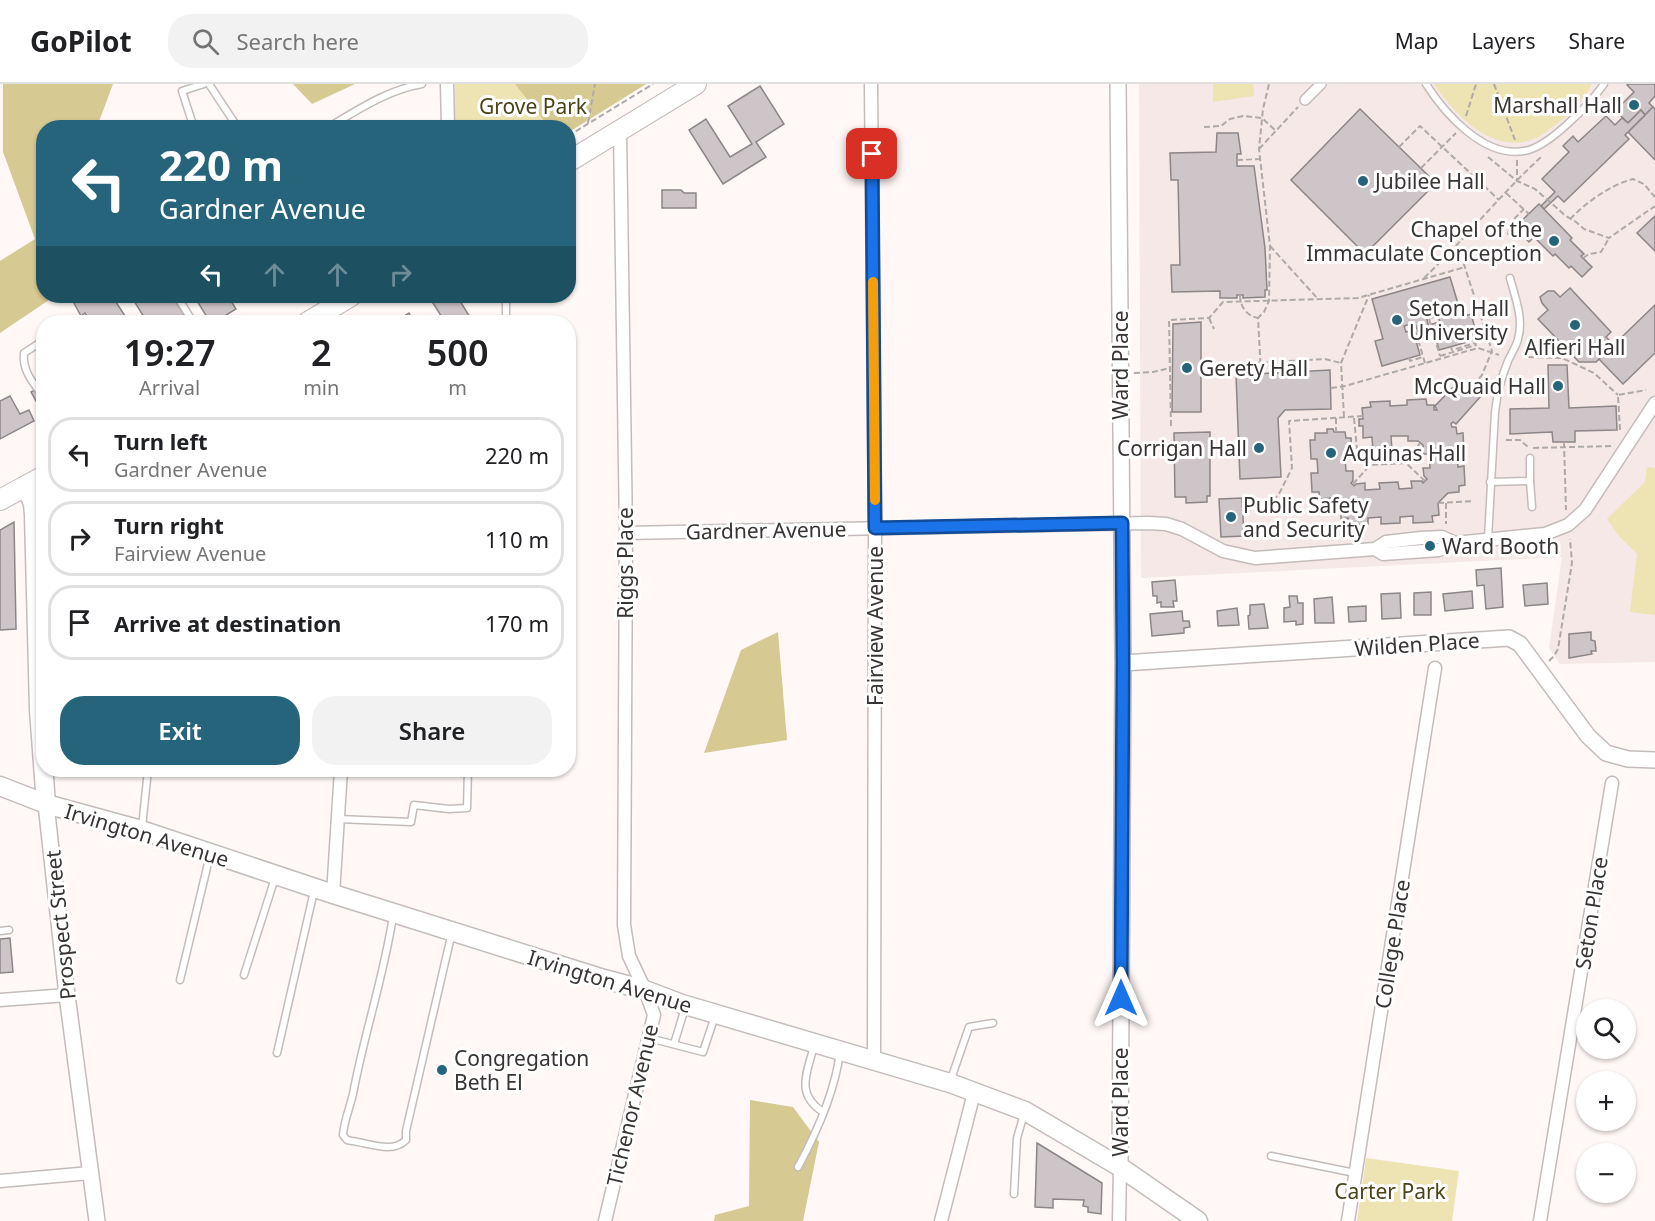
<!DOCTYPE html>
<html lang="en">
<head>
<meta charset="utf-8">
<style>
	body { margin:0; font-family:"Noto Sans",sans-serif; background:#f2f2f2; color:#202124; height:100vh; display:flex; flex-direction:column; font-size:22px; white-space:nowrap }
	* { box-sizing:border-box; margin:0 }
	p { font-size:20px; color:#757577 }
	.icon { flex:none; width:33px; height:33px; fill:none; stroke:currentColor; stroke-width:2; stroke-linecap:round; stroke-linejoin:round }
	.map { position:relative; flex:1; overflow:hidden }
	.panel { position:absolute; left:36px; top:231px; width:540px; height:462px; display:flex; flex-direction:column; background:#fff; border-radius:24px; box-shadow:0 2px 4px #0004 }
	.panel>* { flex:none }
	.guide { position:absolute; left:36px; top:36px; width:540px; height:183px; border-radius:24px; box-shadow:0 2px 4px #0004; background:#25647a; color:#fff; overflow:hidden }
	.controls { position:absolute; left:1576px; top:915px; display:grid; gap:12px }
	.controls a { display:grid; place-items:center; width:60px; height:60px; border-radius:50%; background:#fff; box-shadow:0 2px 4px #0004; font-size:30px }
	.pin { position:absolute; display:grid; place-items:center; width:51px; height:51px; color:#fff; margin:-26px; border-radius:12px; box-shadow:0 3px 9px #0006 }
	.me { position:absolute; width:66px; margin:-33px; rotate:0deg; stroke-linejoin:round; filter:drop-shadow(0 0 4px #0008) }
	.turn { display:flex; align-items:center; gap:21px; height:126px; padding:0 24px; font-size:27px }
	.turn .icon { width:78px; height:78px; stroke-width:2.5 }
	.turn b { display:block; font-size:42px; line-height:51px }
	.lanes { display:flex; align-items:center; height:57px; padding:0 24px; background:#0003; justify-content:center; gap:30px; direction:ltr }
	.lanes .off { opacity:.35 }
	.eta { display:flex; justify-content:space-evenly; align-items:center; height:102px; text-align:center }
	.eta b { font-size:36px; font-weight:600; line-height:42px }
	.action { display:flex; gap:12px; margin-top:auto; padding:12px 24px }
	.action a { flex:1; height:69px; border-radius:24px; background:#25647a; color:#fff; font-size:24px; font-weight:600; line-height:69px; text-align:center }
	.action a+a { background:#f2f2f2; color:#202124 }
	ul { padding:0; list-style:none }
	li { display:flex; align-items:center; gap:18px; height:75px; margin:0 12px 9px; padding:0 12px; border:3px solid #e0e0e0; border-radius:24px }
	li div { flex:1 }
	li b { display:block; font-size:22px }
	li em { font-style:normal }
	header { display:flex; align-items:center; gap:36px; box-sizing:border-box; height:84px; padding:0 30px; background:#fff; border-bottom:2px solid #e0e0e0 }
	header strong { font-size:28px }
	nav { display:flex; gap:33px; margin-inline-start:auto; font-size:21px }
	.search { width:420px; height:54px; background:#f2f2f2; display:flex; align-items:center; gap:15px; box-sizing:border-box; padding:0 21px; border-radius:24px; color:#757577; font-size:22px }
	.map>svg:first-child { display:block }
</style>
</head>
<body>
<header>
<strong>GoPilot</strong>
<div class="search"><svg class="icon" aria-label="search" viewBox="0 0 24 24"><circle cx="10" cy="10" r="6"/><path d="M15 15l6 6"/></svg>Search here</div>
<nav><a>Map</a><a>Layers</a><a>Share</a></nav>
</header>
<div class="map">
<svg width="1655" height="1137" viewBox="0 0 1655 1137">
	<rect width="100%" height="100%" fill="#fff8f7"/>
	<!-- built -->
	<path fill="#f5e8e6" d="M1139 0H1655V578L1560 580 1549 564 1562 473 1141 494Z"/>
	<!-- green -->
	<g fill="#ede3b3">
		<path d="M455 0H646L569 48 568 44 455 43Z"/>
		<path d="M1213 0H1253L1254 12 1213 18Z"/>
		<path d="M1434 0H1592C1584 16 1570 31 1555 41 1549 45 1543 51 1536 54 1494 73 1455 31 1434 0Z"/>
		<path d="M1647 383 1655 384V531L1630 528 1637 470 1618 451 1607 435 1645 398Z"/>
		<path d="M1366 1074 1459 1087 1452 1137H1357Z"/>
	</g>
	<!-- forest -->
	<g fill="#d6ca92">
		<path d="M3 0H113L97 43 44 44V212H55L0 249V177L35 155 3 68Z"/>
		<path d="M293 0H355L312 20Z"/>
		<path d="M515 0H646L569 48 568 44 549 43Z"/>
		<path d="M778 548 787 656 704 669 741 566Z"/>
		<path d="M750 1016 793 1023 819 1058 803 1137H714L715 1131 749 1122Z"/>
	</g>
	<!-- building -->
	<g fill="#cdc5c8" stroke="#8d8587" stroke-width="1.5">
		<path d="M1629 0H1655V12L1649 19 1653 23 1645 31 1641 26 1628 39 1613 24 1621 17 1623 19 1634 8 1627 1Z"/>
		<path d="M760 2 784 40 756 58 766 73 723 100 689 46 706 35 730 73 752 60 728 22Z"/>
		<path d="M1653 23 1655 25V76L1628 48Z"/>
		<path d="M1360 25 1436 99 1365 170 1291 96Z"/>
		<path d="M1641 26 1645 31 1625 51 1629 55 1564 118 1558 112 1544 125 1541 122 1555 108 1542 95 1569 68 1563 62 1573 52 1578 58 1606 32 1615 41 1622 34 1628 39Z"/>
		<path d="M1217 49H1238L1241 70H1237V82H1254L1265 164 1267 206H1265V213L1243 214V211H1237V214H1220V207L1172 208 1171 181H1180L1178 96H1171L1170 69 1216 68Z"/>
		<path d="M662 106H681L684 109H696V124H662Z"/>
		<path d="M1539 120 1572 154 1570 156 1584 170 1581 172 1592 183 1582 193 1571 182 1569 184 1555 170 1553 172 1534 153 1529 158 1515 143Z"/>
		<path d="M1655 132V167L1637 149Z"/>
		<path d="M1450 193 1462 233 1471 230 1478 255 1439 266 1432 240 1440 238 1438 232 1427 235 1429 245 1418 248 1415 239 1404 242 1406 248 1413 246 1420 271 1382 282 1375 257 1383 255 1372 215Z"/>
		<path d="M1570 204 1611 248 1606 253 1614 261 1596 278H1579L1538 235 1548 226 1542 219 1540 213 1548 207H1554L1560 213Z"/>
		<path d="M70 212H112L129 238H91L85 229 81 232Z"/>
		<path d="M131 212H172L189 238H147Z"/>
		<path d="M194 212H228L236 225 215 238H210Z"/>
		<path d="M438 212H457L473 238H445L431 216Z"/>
		<path d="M1655 221V269L1623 300 1599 275Z"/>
		<path d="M409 229 414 238H394Z"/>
		<path d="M1201 238V328H1172L1173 240Z"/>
		<path d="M1548 281H1567L1569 324 1616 322 1617 346 1575 347V358H1553L1552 348 1510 350V325L1549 324Z"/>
		<path d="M1330 286 1331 325 1285 326 1278 334 1281 393 1240 395 1236 291Z"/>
		<path d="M1458 298 1463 303 1467 299 1481 312 1456 340 1453 338 1451 340 1452 343H1456L1457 350 1463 349 1464 368 1457 369 1458 383 1464 382 1465 401 1459 402V408L1448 409 1438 419 1439 431 1432 432 1433 438 1413 439V432L1400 433V439L1381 440V433L1368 434V440L1349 441 1348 434 1341 435V423L1331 414 1319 415V408H1312L1311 389H1318L1317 375H1311L1310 356H1315V349H1327V345H1333L1334 348H1345L1346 354H1351L1352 373H1345L1346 387H1353V397L1351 399 1354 402 1356 400 1365 399V406L1380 405 1379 399 1398 398 1399 405 1412 404 1411 397H1422L1423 399 1427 395 1424 392 1423 384H1430L1429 370H1423V361L1418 357H1408V352H1391L1392 367 1373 368 1372 353 1363 354V342H1359V335H1363L1362 324 1371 323 1370 318 1390 317V322L1407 321V316L1426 315 1427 321H1434V326H1437L1435 322Z"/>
		<path d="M44 301V322L40 324 31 308Z"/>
		<path d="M10 312 20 330 29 326 34 337 0 355V317Z"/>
		<path d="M1210 348V412H1207V418L1186 419V413H1175L1174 349Z"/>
		<path d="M1242 414 1244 452 1221 453 1219 415Z"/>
		<path d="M14 438 16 545 0 546V446Z"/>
		<path d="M1501 484 1503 523 1486 525 1484 501 1477 502 1476 486Z"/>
		<path d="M1175 496 1177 517H1173L1174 523H1161V518L1157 519V512H1153L1152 498Z"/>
		<path d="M1547 499 1548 520 1525 522 1523 501Z"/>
		<path d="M1472 507 1473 524 1445 527 1443 510Z"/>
		<path d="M1431 508V531H1414V509Z"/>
		<path d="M1400 509 1401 534 1382 535 1381 510Z"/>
		<path d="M1289 512H1297L1298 519H1303V540L1296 541V537L1284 538V524L1290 523Z"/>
		<path d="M1332 513 1334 539H1315L1314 515Z"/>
		<path d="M1264 520 1268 544 1249 545 1248 532 1250 531V521Z"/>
		<path d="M1366 522V537L1349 538 1348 523Z"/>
		<path d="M1237 524 1239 541 1218 542 1217 527Z"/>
		<path d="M1182 527 1183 537H1189L1190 543 1184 544V549L1152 552 1150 530Z"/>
		<path d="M1591 548V556L1595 557 1596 567H1591L1592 570 1569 574V550Z"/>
		<path d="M10 854 13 888 0 889V855Z"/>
		<path d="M1037 1059 1102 1099 1101 1130 1088 1128V1123L1083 1122 1084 1116 1053 1115V1124L1035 1123Z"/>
	</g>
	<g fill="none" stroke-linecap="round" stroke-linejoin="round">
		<!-- service casing -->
		<g stroke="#c4bcba" stroke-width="9">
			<g id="service">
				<path d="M209 0 238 44"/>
				<path d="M1426 0C1445 30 1484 74 1524 67 1548 64 1590 20 1604 0"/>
				<path d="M194 44 182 7 204 0"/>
				<path d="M327 44C358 26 387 6 422 0"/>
				<path d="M177 212 193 238"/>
				<path d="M506 238V212"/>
				<path d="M44 256 24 269C22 287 33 299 44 313"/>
				<path d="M1530 397 1532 423"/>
				<path d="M1490 398 1530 397V374"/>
				<path d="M1488 455 1495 328C1497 310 1501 294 1508 277 1511 270 1516 263 1518 255 1524 235 1515 213 1510 194"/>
				<path d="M338 735 411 738 414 721 449 725 467 724 468 686"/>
				<path d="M142 743 148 686"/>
				<path d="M393 832C384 892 364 950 353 1010 350 1023 344 1037 343 1051L347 1056 352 1057C369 1059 393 1070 406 1056V1047L452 848"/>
				<path d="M0 847 9 846"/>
				<path d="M244 891 275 794"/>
				<path d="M180 896 210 771"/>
				<path d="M649 954 703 968 715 932"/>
				<path d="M674 960 685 924"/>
				<path d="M814 962C807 989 795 1010 823 1028"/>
				<path d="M277 969 314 807"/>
				<path d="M950 998 969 943 993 939"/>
				<path d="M1271 1072 1355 1089"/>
				<path d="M798 1083C817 1048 835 1008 840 968"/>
				<path d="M1014 1110 1017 1054 1024 1030"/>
			</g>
		</g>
		<!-- pedestrian casing -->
		<g stroke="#c4bcba" stroke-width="12">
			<path id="pedestrian" d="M1305 16 1321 0"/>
		</g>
		<!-- minor casing -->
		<g stroke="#c4bcba" stroke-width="15">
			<g id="minor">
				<path d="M447 0 448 44"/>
				<path d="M871 0 875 444 874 977"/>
				<path d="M626 449 1148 439 1166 440 1182 445 1223 467 1255 474 1375 465 1386 458 1421 454 1442 453 1455 459"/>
				<path d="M1375 465 1383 470 1439 466 1455 459 1545 450 1568 441 1585 426 1655 319"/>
				<path d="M333 810 341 686"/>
				<path d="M0 916 67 911"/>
				<path d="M0 1097 90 1089"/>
				<path d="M605 1137 654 931 645 906 629 872 624 841 626 449 620 47"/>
				<path d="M941 1137 974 1009"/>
				<path d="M1119 1137 1120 1083"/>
				<path d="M1348 1137 1435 584"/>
				<path d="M1540 1137 1612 699"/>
			</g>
		</g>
		<!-- tertiary casing -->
		<g stroke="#c4bcba" stroke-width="18">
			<g id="tertiary">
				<path d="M1118 0 1123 579 1120 1083"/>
				<path d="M1123 579 1509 554 1520 560 1588 652 1606 669 1628 675 1655 676"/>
				<path d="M46 720 67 911 97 1137"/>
			</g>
		</g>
		<!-- secondary casing -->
		<g stroke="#c4bcba" stroke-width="21">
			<g id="secondary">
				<path d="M26 402 33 420 34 431 39 626 46 720"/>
				<path d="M0 702 46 720 141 746 333 810 604 895 645 906 682 920 950 999 1025 1027 1120 1083 1198 1137"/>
			</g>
		</g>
		<!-- primary casing -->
		<g stroke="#c4bcba" stroke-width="22">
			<g id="primary">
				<path d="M568 78 696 0"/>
				<path d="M308 238 351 212"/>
				<path d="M0 416 44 392"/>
			</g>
		</g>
		<!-- path -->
		<g stroke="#afaaa9" stroke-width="2" stroke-dasharray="6 3" stroke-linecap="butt">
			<path d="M1494 0 1515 56"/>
			<path d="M1466 32 1476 0"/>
			<path d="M588 39 595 0"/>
			<path d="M1204 43 1221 42 1230 35 1243 32 1262 34 1276 47"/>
			<path d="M568 52 653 0"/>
			<path d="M1399 63 1420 42 1499 116"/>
			<path d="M1259 65 1298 23"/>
			<path d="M1488 73 1517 97 1535 105 1566 132 1576 138 1584 145 1609 154 1655 122"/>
			<path d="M1237 76 1261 75"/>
			<path d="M1517 76V97"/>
			<path d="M1421 84 1456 49"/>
			<path d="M1506 109 1529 130"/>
			<path d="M1570 135C1587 118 1610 101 1633 95L1644 100 1655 113"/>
			<path d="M1508 151 1510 139 1524 125"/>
			<path d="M1270 162 1318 215"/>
			<path d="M1458 162 1492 267 1482 291 1472 303"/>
			<path d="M1583 174 1589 170 1601 168 1609 154"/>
			<path d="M1424 194C1465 155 1500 111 1541 73"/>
			<path d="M1240 211C1240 223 1247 232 1258 234"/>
			<path d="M1209 234 1214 245"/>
			<path d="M1429 235 1440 272"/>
			<path d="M1413 239 1425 279"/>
			<path d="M1417 251 1431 247"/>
			<path d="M1440 272 1476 261 1475 259 1452 266 1451 263"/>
			<path d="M1528 273 1562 274 1594 289 1618 311"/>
			<path d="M1409 274 1410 277 1423 273"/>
			<path d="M1217 281 1325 275 1341 279"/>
			<path d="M1134 289 1153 288 1170 284"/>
			<path d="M1261 289 1258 234 1264 228 1269 217 1270 162 1259 65 1263 25 1269 0"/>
			<path d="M1331 304 1345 302 1478 264 1499 271"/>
			<path d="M1344 333 1341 279 1369 211"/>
			<path d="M1336 334V348"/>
			<path d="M1354 334 1357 365 1370 381 1406 379 1425 397"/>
			<path d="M1171 342 1169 236 1209 234 1223 218 1358 214 1465 183"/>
			<path d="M1620 346 1618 311 1646 306"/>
			<path d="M1506 356H1520L1528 363"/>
			<path d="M1564 358 1566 426"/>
			<path d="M1533 364 1612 362"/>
			<path d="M1406 379 1420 359"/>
			<path d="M1353 400 1370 381"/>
			<path d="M1438 419 1474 417"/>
			<path d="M1446 419V440"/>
			<path d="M1268 424 1280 408 1292 384 1289 337 1363 332"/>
			<path d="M1549 577 1554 572 1558 565 1572 479 1570 455"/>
		</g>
		<!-- service -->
		<use href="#service" stroke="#fff" stroke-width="6"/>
		<!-- pedestrian -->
		<use href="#pedestrian" stroke="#fff" stroke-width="9"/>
		<!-- minor -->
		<use href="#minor" stroke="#fff" stroke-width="12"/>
		<!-- tertiary -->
		<use href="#tertiary" stroke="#fff" stroke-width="15"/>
		<!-- secondary -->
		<use href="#secondary" stroke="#fff" stroke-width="18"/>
		<!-- primary -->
		<use href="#primary" stroke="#fff" stroke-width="20"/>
	</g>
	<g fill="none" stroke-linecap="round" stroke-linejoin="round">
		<!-- route casing -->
		<g stroke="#114b97" stroke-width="15">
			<path id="route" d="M872 70 875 444 1122 439 1123 579 1121 914"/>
		</g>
		<!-- route -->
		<use href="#route" stroke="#1a73e8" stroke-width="10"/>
		<!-- slow -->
		<path stroke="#f59e0b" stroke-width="10" d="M873 198 875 416"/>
	</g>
	<!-- markers -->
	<g fill="#25647a" stroke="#fff" stroke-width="2">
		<circle cx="1634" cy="21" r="6"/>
		<circle cx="1363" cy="97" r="6"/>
		<circle cx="1554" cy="157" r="6"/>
		<circle cx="1397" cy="236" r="6"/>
		<circle cx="1575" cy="241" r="6"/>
		<circle cx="1187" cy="284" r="6"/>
		<circle cx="1558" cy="302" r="6"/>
		<circle cx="1259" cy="364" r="6"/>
		<circle cx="1331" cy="369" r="6"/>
		<circle cx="1231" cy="433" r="6"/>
		<circle cx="1430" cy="462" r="6"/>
		<circle cx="442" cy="986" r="6"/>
	</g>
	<g text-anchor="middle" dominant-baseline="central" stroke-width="6" stroke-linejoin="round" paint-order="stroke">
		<!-- poi labels -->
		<g font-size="21" fill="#373433" stroke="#fff" text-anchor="start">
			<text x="1622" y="21" text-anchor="end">Marshall Hall</text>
			<text x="1375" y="97">Jubilee Hall</text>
			<text x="1542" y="145" text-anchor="end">Chapel of the<tspan x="1542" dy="24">Immaculate Conception</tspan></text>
			<text x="1409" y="224">Seton Hall<tspan x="1409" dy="24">University</tspan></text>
			<text x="1575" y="263" text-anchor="middle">Alfieri Hall</text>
			<text x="1199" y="284">Gerety Hall</text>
			<text x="1546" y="302" text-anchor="end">McQuaid Hall</text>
			<text x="1247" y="364" text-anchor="end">Corrigan Hall</text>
			<text x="1343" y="369">Aquinas Hall</text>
			<text x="1243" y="421">Public Safety<tspan x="1243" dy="24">and Security</tspan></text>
			<text x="1442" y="462">Ward Booth</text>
			<text x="454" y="974">Congregation<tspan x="454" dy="24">Beth El</tspan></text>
		</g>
		<!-- park labels -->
		<g font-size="21" fill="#4c4217" stroke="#fff">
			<text x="533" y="22">Grove Park</text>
			<text x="1390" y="1107">Carter Park</text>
		</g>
		<!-- street labels -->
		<g font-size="21" fill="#373433" stroke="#fff">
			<text transform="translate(1120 281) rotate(-90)">Ward Place</text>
			<text transform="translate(766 446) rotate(-1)">Gardner Avenue</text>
			<text transform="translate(625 479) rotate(-90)">Riggs Place</text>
			<text transform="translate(875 542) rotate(-90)">Fairview Avenue</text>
			<text transform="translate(1417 560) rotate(-4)">Wilden Place</text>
			<text transform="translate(147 751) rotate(17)">Irvington Avenue</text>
			<text transform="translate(1591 829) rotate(-81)">Seton Place</text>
			<text transform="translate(60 841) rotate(-96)">Prospect Street</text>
			<text transform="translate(1392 860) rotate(-81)">College Place</text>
			<text transform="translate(610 897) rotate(17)">Irvington Avenue</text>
			<text transform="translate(1120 1018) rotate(-90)">Ward Place</text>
			<text transform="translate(632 1021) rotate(-77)">Tichenor Avenue</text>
		</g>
	</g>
</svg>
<div class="controls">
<a><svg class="icon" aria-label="search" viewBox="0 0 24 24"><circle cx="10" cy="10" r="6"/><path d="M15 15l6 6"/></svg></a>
<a>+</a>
<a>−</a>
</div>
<div class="pin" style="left:872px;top:70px;background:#d93025"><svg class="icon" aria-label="arrive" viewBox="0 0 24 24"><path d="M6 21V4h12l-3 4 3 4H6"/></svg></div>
<svg class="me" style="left:1121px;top:914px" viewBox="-20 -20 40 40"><path d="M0-17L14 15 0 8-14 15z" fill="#1a73e8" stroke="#fff" stroke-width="4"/></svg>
<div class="guide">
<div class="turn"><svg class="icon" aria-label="left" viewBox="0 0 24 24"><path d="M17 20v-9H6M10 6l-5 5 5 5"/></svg><div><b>220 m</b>Gardner Avenue</div></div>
<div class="lanes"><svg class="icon" aria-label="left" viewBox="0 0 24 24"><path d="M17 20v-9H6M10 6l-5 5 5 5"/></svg><svg class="icon off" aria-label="ahead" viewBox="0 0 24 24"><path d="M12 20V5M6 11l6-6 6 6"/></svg><svg class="icon off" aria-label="ahead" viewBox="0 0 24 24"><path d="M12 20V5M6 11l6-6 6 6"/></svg><svg class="icon off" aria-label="right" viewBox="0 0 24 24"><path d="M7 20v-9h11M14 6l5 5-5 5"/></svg></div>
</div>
<section class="panel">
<div class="eta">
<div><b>19:27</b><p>Arrival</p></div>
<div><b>2</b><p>min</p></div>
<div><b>500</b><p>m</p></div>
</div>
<ul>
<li><svg class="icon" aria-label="left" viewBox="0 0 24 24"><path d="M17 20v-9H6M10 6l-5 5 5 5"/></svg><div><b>Turn left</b><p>Gardner Avenue</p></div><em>220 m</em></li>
<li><svg class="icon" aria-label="right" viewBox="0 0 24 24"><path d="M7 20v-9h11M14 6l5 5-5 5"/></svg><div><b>Turn right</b><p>Fairview Avenue</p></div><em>110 m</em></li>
<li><svg class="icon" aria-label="arrive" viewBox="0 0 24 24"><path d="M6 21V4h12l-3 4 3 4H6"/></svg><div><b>Arrive at destination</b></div><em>170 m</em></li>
</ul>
<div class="action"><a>Exit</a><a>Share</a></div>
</section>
</div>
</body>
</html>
